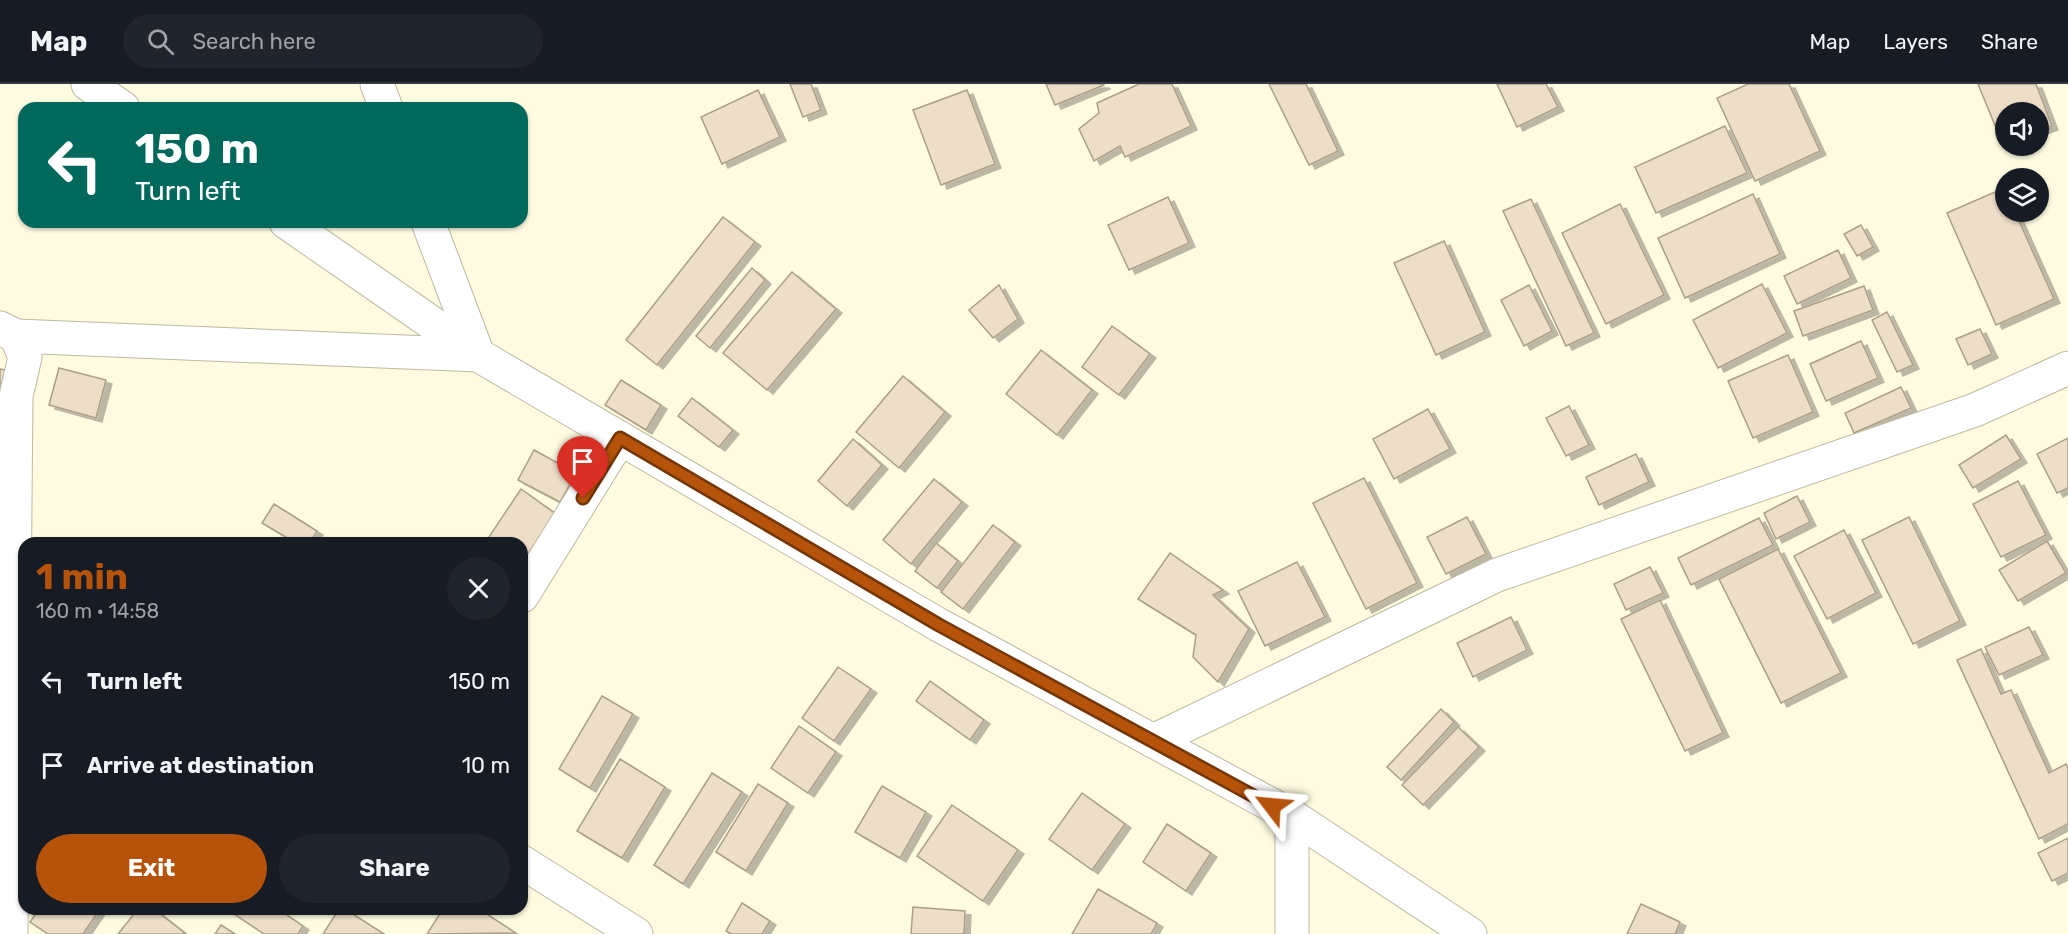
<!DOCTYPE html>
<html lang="en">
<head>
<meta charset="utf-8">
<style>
	body { margin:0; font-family:Rubik,sans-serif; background:#20242c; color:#f1f3f6; height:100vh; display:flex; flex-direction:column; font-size:22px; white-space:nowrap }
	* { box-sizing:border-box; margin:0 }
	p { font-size:20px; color:#9ea1a6 }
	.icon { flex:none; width:33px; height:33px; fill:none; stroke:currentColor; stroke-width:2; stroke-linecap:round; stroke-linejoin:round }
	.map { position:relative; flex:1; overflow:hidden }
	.sheet { position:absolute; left:18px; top:453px; width:510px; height:378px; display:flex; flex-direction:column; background:#171b24; border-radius:18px; box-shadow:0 2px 4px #0004 }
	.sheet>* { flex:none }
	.top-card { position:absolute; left:18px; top:18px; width:510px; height:126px; border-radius:18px; box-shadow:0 2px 4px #0004; background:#00695c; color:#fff; overflow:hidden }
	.fabs { position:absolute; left:1995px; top:18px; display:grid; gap:12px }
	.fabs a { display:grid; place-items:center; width:54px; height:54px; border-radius:50%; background:#171b24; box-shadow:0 2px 4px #0004; font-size:30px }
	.pin { position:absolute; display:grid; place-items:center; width:51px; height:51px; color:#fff; margin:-62px -26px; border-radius:50% 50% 50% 0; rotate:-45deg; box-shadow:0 0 6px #0007 }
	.pin .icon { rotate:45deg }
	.me { position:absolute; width:66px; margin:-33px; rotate:299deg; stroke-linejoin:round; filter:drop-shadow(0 0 4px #0008) }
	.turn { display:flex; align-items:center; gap:21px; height:126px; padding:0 18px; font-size:27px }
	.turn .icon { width:78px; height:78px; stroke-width:2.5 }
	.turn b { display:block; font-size:42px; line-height:51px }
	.round { display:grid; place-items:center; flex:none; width:63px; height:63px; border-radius:32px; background:#20242c }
	.headline { display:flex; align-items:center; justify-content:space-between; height:102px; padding:0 18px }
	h1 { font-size:36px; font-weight:700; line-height:45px; color:#b45309 }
	.cta { display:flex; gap:12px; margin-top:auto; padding:12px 18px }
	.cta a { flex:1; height:69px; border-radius:36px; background:#b45309; color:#fff; font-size:24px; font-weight:700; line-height:69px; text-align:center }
	.cta a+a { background:#20242c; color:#f1f3f6 }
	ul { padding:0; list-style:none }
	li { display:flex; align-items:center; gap:18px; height:84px; padding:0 18px }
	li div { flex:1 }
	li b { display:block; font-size:22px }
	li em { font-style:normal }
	header { display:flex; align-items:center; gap:36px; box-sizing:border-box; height:84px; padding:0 30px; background:#171b24; border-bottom:2px solid #363941 }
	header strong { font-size:28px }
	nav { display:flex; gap:33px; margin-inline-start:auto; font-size:21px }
	.search { width:420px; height:54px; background:#20242c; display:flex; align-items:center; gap:15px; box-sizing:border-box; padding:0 21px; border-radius:33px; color:#9ea1a6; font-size:22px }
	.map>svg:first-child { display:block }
</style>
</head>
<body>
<header>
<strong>Map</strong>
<div class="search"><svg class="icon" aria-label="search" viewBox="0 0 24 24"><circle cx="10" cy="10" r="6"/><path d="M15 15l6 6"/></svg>Search here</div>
<nav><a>Map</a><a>Layers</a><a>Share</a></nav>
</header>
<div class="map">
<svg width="2068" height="850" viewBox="0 0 2068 850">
	<defs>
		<filter id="shadow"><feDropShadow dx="6" dy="4" stdDeviation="0" flood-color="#0004"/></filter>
	</defs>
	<rect width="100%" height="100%" fill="#fefbe1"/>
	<!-- building -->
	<g fill="#eddec8" stroke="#ac9e89" stroke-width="1.5" filter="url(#shadow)">
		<path d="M790 0H811L821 26 803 33Z"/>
		<path d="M1046 0H1103L1104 1 1055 21Z"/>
		<path d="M1139 0H1172L1191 42 1125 73 1120 62 1094 77 1079 45 1099 29 1097 19Z"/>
		<path d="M1269 0H1306L1338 67 1309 81Z"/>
		<path d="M1497 0H1546L1558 23 1517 43Z"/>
		<path d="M1748 0H1789L1820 67 1755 97 1717 14Z"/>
		<path d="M1978 0H2036L2052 42 2038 47V28H2006V60L2003 61Z"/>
		<path d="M758 6 780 53 722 80 701 33Z"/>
		<path d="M967 6 995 80 941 101 913 26Z"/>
		<path d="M1725 42 1747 89 1656 129 1635 83Z"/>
		<path d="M2004 104 2006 128H2015L2054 215 1996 241 1947 129Z"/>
		<path d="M1753 110 1780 170 1685 214 1658 154Z"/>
		<path d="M1168 113 1189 159 1129 186 1108 141Z"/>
		<path d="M1531 115 1594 249 1566 262 1503 127Z"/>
		<path d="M1620 120 1664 211 1606 240 1562 149Z"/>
		<path d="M723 133 755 158 657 281 626 256Z"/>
		<path d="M1861 141 1873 163 1857 172 1844 150Z"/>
		<path d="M1444 157 1485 248 1436 271 1394 179Z"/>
		<path d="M1838 166 1851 194 1797 220 1784 192Z"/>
		<path d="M752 184 765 196 710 264 696 252Z"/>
		<path d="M792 188 836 225 767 306 723 269Z"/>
		<path d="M1762 200 1787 249 1718 284 1693 236Z"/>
		<path d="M999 201 1018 235 993 254 969 226Z"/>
		<path d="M1529 201 1552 247 1524 262 1501 216Z"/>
		<path d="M1864 202 1873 226 1803 252 1794 227Z"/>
		<path d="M1887 228 1913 281 1897 288 1872 236Z"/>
		<path d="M1112 242 1150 270 1119 311 1082 283Z"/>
		<path d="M1980 245 1992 270 1968 281 1956 255Z"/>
		<path d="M1861 257 1878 294 1826 317 1810 280Z"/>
		<path d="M1041 266 1092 306 1057 351 1006 310Z"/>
		<path d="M1788 271 1813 328 1753 354 1728 297Z"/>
		<path d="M59 284 106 296 96 334 49 321Z"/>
		<path d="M0 285 6 286 0 330Z"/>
		<path d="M903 292 945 328 899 384 856 348Z"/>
		<path d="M621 296 661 321 646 346 605 321Z"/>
		<path d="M1901 303 1911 324 1854 349 1845 329Z"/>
		<path d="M692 314 733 346 719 363 678 332Z"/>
		<path d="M1569 322 1589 361 1566 372 1546 334Z"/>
		<path d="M1428 325 1450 365 1394 395 1373 355Z"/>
		<path d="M2006 351 2021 375 1973 404 1959 381Z"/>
		<path d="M2068 354V404L2057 409 2037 370Z"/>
		<path d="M853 355 882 381 847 422 818 397Z"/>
		<path d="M534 366 576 389 560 418 518 396Z"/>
		<path d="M1636 370 1649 398 1599 421 1586 393Z"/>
		<path d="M1364 394 1417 499 1366 525 1313 419Z"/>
		<path d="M934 395 962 418 911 480 883 456Z"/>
		<path d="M2018 397 2046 451 2001 473 1973 420Z"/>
		<path d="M521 405 556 430 522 479V459H485Z"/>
		<path d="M1797 412 1810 438 1776 455 1764 429Z"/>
		<path d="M274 420 317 447 310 459H296L262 439Z"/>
		<path d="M1467 433 1486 470 1446 490 1427 453Z"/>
		<path d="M1909 433 1960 537 1913 560 1862 456Z"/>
		<path d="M1759 434 1773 461 1691 501 1678 474Z"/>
		<path d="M993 441 1015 458 963 525 941 508Z"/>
		<path d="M1844 446 1876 509 1827 535 1794 472Z"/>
		<path d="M2047 457 2066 489 2018 517 1999 486Z"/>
		<path d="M936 459 958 477 937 504 915 487Z"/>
		<path d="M1778 465 1841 589 1781 619 1719 495Z"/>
		<path d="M1170 469 1223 506 1213 511 1249 545 1218 598 1193 573 1196 551 1138 515Z"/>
		<path d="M1297 478 1325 533 1265 562 1238 507Z"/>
		<path d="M1650 483 1663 509 1626 526 1614 500Z"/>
		<path d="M1660 516 1723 649 1685 667 1621 535Z"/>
		<path d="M1511 533 1527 566 1473 593 1457 559Z"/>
		<path d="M2029 543 2043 571 1999 591 1985 563Z"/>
		<path d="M1981 565 2001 610 2011 606 2049 689 2066 680 2068 684V740L2039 755 1957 576Z"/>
		<path d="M838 583 871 605 834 657 802 634Z"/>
		<path d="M930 597 984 636 970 656 916 617Z"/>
		<path d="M602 612 633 630 590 704 559 685Z"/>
		<path d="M1441 625 1454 638 1401 696 1387 683Z"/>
		<path d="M799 642 836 668 808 709 771 684Z"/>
		<path d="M1458 643 1479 663 1423 721 1402 701Z"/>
		<path d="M620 675 665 703 622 774 577 747Z"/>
		<path d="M712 689 742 708 683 800 654 781Z"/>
		<path d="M758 700 788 719 746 787 716 768Z"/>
		<path d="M882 702 926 728 900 774 855 748Z"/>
		<path d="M1082 709 1125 740 1092 786 1049 755Z"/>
		<path d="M952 721 1018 766 983 817 917 772Z"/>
		<path d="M1167 740 1211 769 1186 807 1143 778Z"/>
		<path d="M2068 754V789L2052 797 2038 769Z"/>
		<path d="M1098 805 1157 839 1151 850H1072Z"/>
		<path d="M742 819 770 837 762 850H731L726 847Z"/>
		<path d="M1641 820 1680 838 1675 850H1627Z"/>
		<path d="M913 823 965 827 964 850H911Z"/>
		<path d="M39 825H100L83 850H48L30 838Z"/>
		<path d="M138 825H154L186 850H118Z"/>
		<path d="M237 825H278L303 842 298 850H264L234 830Z"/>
		<path d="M339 825H345L384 850H323Z"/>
		<path d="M443 825H479L516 849 427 850Z"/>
		<path d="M221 841 235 850H215Z"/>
	</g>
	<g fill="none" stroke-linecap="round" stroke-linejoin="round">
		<!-- minor casing -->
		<g stroke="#bdbaa2" stroke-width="35">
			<g id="minor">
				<path d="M88 0 123 24"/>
				<path d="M377 0 386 24"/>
				<path d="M286 138 478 271 939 541 1292 732 1470 850"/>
				<path d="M0 244 16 252 25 273 16 312 11 850"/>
				<path d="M16 252 478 271 428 138"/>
				<path d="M522 512 620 354"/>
				<path d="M1153 657 1497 491 1975 326 2068 284"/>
				<path d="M1292 732V850"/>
				<path d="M522 778 636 850"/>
			</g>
		</g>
		<!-- minor -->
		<use href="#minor" stroke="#fff" stroke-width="33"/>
	</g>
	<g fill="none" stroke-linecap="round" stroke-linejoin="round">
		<!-- route casing -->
		<g stroke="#753606" stroke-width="15">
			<path id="route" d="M583 414 620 354 939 541 1272 722"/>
		</g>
		<!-- route -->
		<use href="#route" stroke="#b45309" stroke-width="10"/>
	</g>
</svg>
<div class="fabs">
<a><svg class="icon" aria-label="sound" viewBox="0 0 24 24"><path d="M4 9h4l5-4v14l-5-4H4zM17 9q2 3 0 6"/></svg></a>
<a><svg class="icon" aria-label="layers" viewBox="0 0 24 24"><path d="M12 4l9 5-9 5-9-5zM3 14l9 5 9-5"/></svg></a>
</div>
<div class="pin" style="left:583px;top:414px;background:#d93025"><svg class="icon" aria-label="arrive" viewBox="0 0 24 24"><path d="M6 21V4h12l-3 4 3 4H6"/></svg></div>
<svg class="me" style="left:1272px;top:722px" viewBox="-20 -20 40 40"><path d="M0-17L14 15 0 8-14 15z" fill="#b45309" stroke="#fff" stroke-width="4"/></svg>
<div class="top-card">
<div class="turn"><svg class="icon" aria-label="left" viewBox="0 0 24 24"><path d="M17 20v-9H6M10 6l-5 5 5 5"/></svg><div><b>150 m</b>Turn left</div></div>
</div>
<section class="sheet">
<div class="headline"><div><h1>1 min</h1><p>160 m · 14:58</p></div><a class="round"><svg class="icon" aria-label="close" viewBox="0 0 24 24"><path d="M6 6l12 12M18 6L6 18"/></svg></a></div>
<ul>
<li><svg class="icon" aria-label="left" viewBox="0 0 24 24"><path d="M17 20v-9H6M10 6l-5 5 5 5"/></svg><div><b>Turn left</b></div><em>150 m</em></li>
<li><svg class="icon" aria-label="arrive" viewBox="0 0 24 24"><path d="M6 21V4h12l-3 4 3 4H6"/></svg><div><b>Arrive at destination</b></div><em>10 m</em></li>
</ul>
<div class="cta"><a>Exit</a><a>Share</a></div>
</section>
</div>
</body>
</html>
